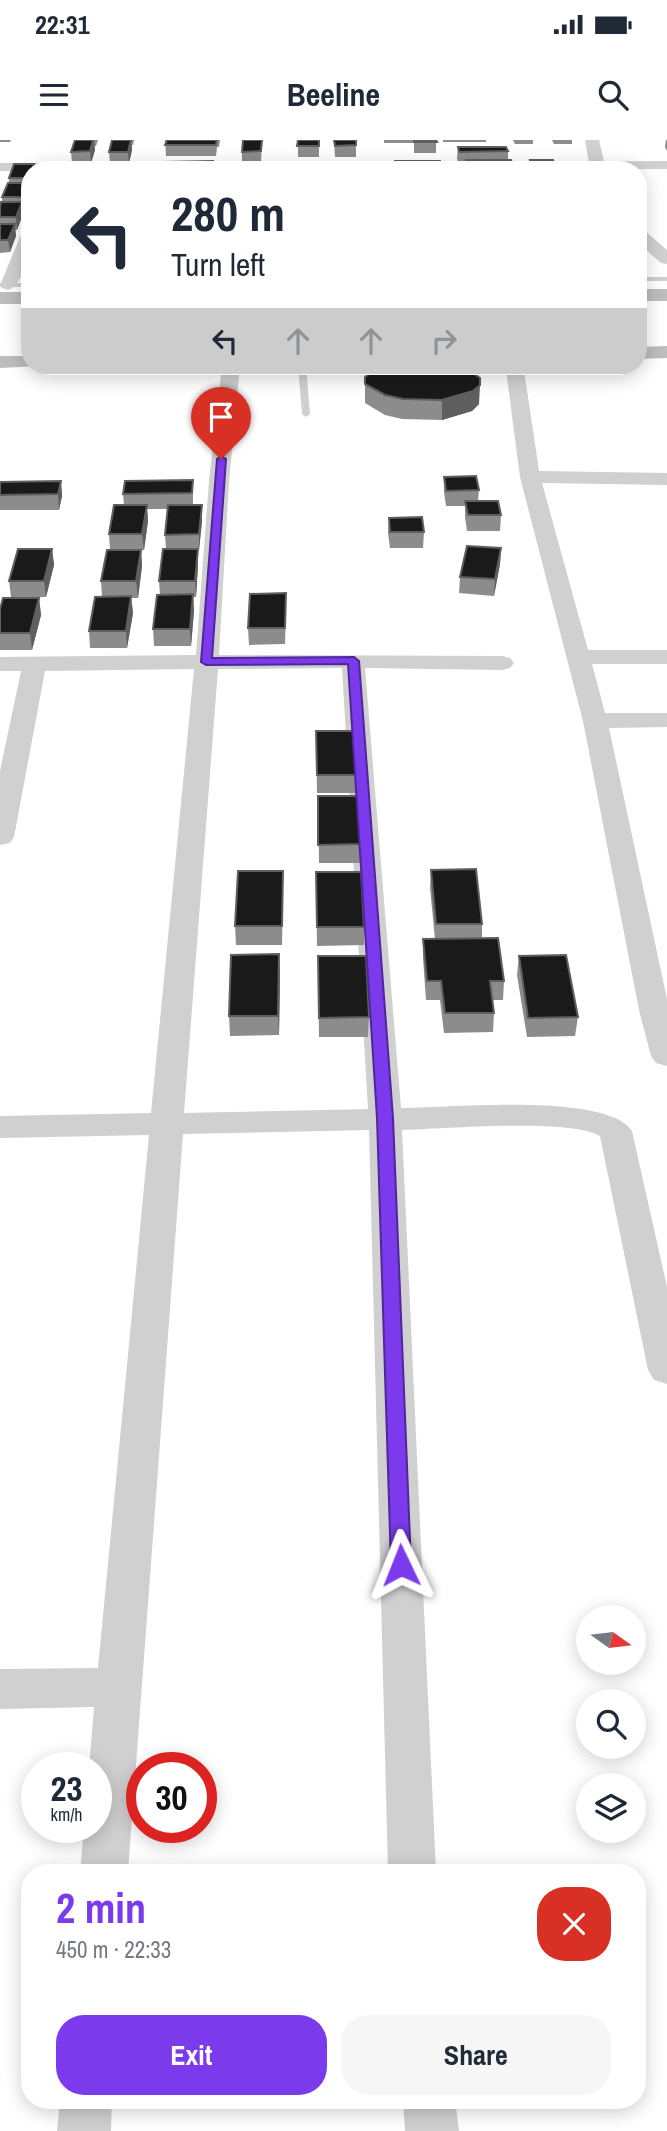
<!DOCTYPE html>
<html lang="en">
<head>
<meta charset="utf-8">
<style>
	body { margin:0; font-family:"Archivo Narrow",sans-serif; background:#f6f6f7; color:#1f2937; height:100vh; display:flex; flex-direction:column; font-size:26px; white-space:nowrap }
	* { box-sizing:border-box; margin:0 }
	p { font-size:23px; color:#747a83 }
	.icon { flex:none; width:38px; height:38px; fill:none; stroke:currentColor; stroke-width:2; stroke-linecap:round; stroke-linejoin:round }
	.map { position:relative; flex:1; overflow:hidden }
	.details { position:absolute; left:21px; top:1724px; width:625px; height:245px; display:flex; flex-direction:column; background:#fff; border-radius:28px; box-shadow:0 4px 18px #0003 }
	.details>* { flex:none }
	.banner { position:absolute; left:21px; top:21px; width:626px; height:214px; border-radius:28px; box-shadow:0 4px 18px #0003; background:#fff; color:#1f2937; overflow:hidden }
	.needle { width:46px; rotate:104deg }
	.controls { position:absolute; left:576px; top:1465px; display:grid; gap:14px }
	.controls a { display:grid; place-items:center; width:70px; height:70px; border-radius:50%; background:#fff; box-shadow:0 4px 18px #0003; font-size:35px }
	.speed { position:absolute; left:21px; top:1612px; display:flex; gap:14px; font-size:35px; font-weight:700; text-align:center }
	.speed>* { display:grid; place-content:center; width:91px; height:91px; border-radius:50%; background:#fff; box-shadow:0 4px 18px #0003; line-height:1 }
	.speed small { font-size:18px; font-weight:400 }
	.speed .limit { border:10px solid #d22; background:#fff; color:#111 }
	.pin { position:absolute; display:grid; place-items:center; width:60px; height:60px; color:#fff; margin:-72px -30px; border-radius:50% 50% 50% 0; rotate:-45deg; box-shadow:0 0 7px #0007 }
	.pin .icon { rotate:45deg }
	.me { position:absolute; width:77px; margin:-38px; rotate:358deg; stroke-linejoin:round; filter:drop-shadow(0 0 5px #0008) }
	.turn { display:flex; align-items:center; gap:24px; height:147px; padding:0 35px; font-size:32px }
	.turn .icon { width:91px; height:91px; stroke-width:2.5 }
	.turn b { display:block; font-size:49px; line-height:60px }
	.lanes { display:flex; align-items:center; height:66px; padding:0 35px; background:#0003; justify-content:center; gap:35px; direction:ltr }
	.lanes .off { opacity:.35 }
	.round { display:grid; place-items:center; flex:none; width:74px; height:74px; border-radius:28px; background:#f6f6f7 }
	.headline { display:flex; align-items:center; justify-content:space-between; height:119px; padding:0 35px }
	h1 { font-size:42px; font-weight:800; line-height:52px; color:#7c3aed }
	.button { display:flex; gap:14px; margin-top:auto; padding:14px 35px }
	.button a { flex:1; height:80px; border-radius:28px; background:#7c3aed; color:#fff; font-size:28px; font-weight:800; line-height:80px; text-align:center }
	.button a+a { background:#f6f6f7; color:#1f2937 }
	.status { display:flex; justify-content:space-between; align-items:center; height:49px; padding:0 35px; background:#fff; direction:ltr }
	.status svg { height:19px; fill:currentColor }
	header { display:flex; justify-content:space-between; align-items:center; height:91px; padding:0 35px; background:#fff; font-size:32px; font-weight:800 }
	.map>svg:first-child { display:block }
</style>
</head>
<body>
<div class="status"><b>22:31</b><svg viewBox="0 0 49 12"><path d="M0 12V9h3v3zM5 12V6h3v6zM10 12V3h3v9zM15 12V0h3v12zM26 1h20v11H26zM47 4h2v5h-2z"/></svg></div>
<header><svg class="icon" aria-label="menu" viewBox="0 0 24 24"><path d="M4 6h16M4 12h16M4 18h16"/></svg>Beeline<svg class="icon" aria-label="search" viewBox="0 0 24 24"><circle cx="10" cy="10" r="6"/><path d="M15 15l6 6"/></svg></header>
<div class="map">
<svg width="667" height="1991" viewBox="0 0 667 1991">
	<rect width="100%" height="100%" fill="#fff"/>
	<g fill="none" stroke-linecap="round" stroke-linejoin="round">
		<!-- service -->
		<g fill="#d0d0d0" fill-rule="evenodd">
			<rect x="639" y="137" width="28" height="4"/>
			<rect x="0" y="143" width="30" height="4"/>
			<path d="M298 226H306L310 274 306 277 302 274Z"/>
		</g>
		<!-- minor -->
		<g fill="#d0d0d0" fill-rule="evenodd">
			<path d="M667 21V29L0 31V23Z"/>
			<path d="M30 86C30 101 26 145 8 150L2 148 0 145 23 90Z"/>
			<path d="M222 226H240L229 341 219 515 502 516 510 518 514 523 510 528 502 530 365 528 401 968C447 968 607 952 632 991L667 1147V1244L654 1240 648 1230 600 996C569 978 444 989 402 990L436 1732H388L369 990 183 994 128 1732H80L84 1687H96V1628H89L94 1567 0 1569V1529L98 1528 149 995 0 998V976L151 973 194 529 45 531 14 697 10 703 0 705V631L21 531H0V517L196 515 209 341ZM342 528 368 969 184 973 218 529Z"/>
			<path d="M509 226H519L524 230 539 331 667 333V345L542 343 588 510H667V524H592L605 573H667V587L609 588 667 859V926L656 923 651 916 639 870 583 581 520 337 506 230Z"/>
			<path d="M60 1960H112L111 1991H57Z"/>
			<path d="M403 1960H455L459 1991H405Z"/>
		</g>
		<!-- tertiary -->
		<g fill="#d0d0d0" fill-rule="evenodd">
			<path d="M585 0H599L606 30H590Z"/>
			<path d="M639 90 645 91 667 110V124L661 123 639 104Z"/>
		</g>
		<!-- secondary -->
		<g fill="#bdbdbd" fill-rule="evenodd">
			<rect x="639" y="149" width="28" height="12"/>
			<rect x="0" y="152" width="30" height="12"/>
			<path d="M667 206V218L639 219V207Z"/>
			<path d="M0 216H30V226H38L0 228Z"/>
		</g>
	</g>
	<!-- wall -->
	<g fill="#8c8c8c">
		<path d="M0 0H11L10 2H0Z"/>
		<path d="M75 0H98L96 6H94L95 10 91 23H72L71 12Z"/>
		<path d="M112 0H134L133 5H132V10L129 23H110L109 12Z"/>
		<path d="M165 0H220L219 7H217L216 16H166Z"/>
		<path d="M262 0 261 23H242V12Z"/>
		<rect x="298" y="0" width="21" height="17"/>
		<path d="M334 0H356V17H335Z"/>
		<path d="M384 0H436V13H414V3H384Z"/>
		<rect x="443" y="0" width="43" height="2"/>
		<path d="M513 0H533V4H515Z"/>
		<path d="M552 0H572V4H554Z"/>
		<path d="M666 0H667V11L665 7Z"/>
		<path d="M458 7 508 11V20L513 26V30H465L466 23H458L457 18Z"/>
		<path d="M530 20 555 26 554 30H530Z"/>
		<path d="M213 21 214 30H160V27Z"/>
		<path d="M395 21 441 27V30H395Z"/>
		<path d="M30 30 29 54 23 69V74L17 90H15L16 96 10 112 0 113V66L2 62V57L9 43V38Z"/>
		<path d="M365 237 479 264 472 271 442 280 402 279 385 275 365 263Z"/>
		<path d="M444 337 479 350 478 361 501 375 500 391H467L465 377V366H446L444 352Z"/>
		<path d="M193 340V365L202 381 199 410H198V425L196 457H193L194 471 191 506H154L153 489 160 455 159 441 166 409 165 395 168 369H147L148 381 144 410H141L142 426 138 458H131L133 473 127 508H90L89 491 102 457 101 441 110 410 109 394 124 365 123 354Z"/>
		<path d="M61 341 62 356 59 370H0V342Z"/>
		<path d="M389 378 424 392 423 408H390L388 393Z"/>
		<path d="M501 408 500 424 494 456 459 453 460 437Z"/>
		<path d="M52 409 54 425 46 457H11L9 441Z"/>
		<path d="M39 458 41 475 32 510H0V469Z"/>
		<path d="M286 470 285 504 249 505 248 488Z"/>
		<path d="M316 591 359 635V653H317Z"/>
		<path d="M318 656 363 704 362 723H319Z"/>
		<path d="M431 730 482 784V798L504 841 503 860H492L494 873 493 892 444 893 440 860H426L423 818V799H435L430 748Z"/>
		<path d="M316 732 364 787V805L317 806Z"/>
		<path d="M283 750 282 805H236L235 786Z"/>
		<path d="M318 816 369 877 368 897H319Z"/>
		<path d="M519 816 578 877 575 896 527 897 517 835Z"/>
		<path d="M280 833 279 895 230 896 229 876Z"/>
	</g>
	<!-- shaded-wall -->
	<g fill="#5f5f5f">
		<path d="M94 0 95 10 91 23 90 11Z"/>
		<path d="M131 0 132 10 129 23 128 12Z"/>
		<path d="M28 43 29 54 23 69 22 57Z"/>
		<path d="M22 62 23 74 17 90 16 77Z"/>
		<path d="M15 84 16 96 10 112 8 100Z"/>
		<path d="M480 245 479 264 472 271 442 280V260Z"/>
		<path d="M61 341 62 356 59 370 58 354Z"/>
		<path d="M147 365 148 381 144 410 142 394Z"/>
		<path d="M202 365V381L199 410V394Z"/>
		<path d="M501 408 500 424 494 456 495 439Z"/>
		<path d="M52 409 54 425 46 457 44 441Z"/>
		<path d="M198 409V425L196 457 195 441Z"/>
		<path d="M141 410 142 426 138 458 136 441Z"/>
		<path d="M193 454 194 471 191 506 190 489Z"/>
		<path d="M131 456 133 473 127 508 126 491Z"/>
		<path d="M39 458 41 475 32 510 30 493Z"/>
		<path d="M279 814 280 833 279 895 278 876Z"/>
	</g>
	<!-- building -->
	<g fill="#1a1a1a" stroke="#5f5f5f" stroke-width="2">
		<path d="M75 0H93L90 11 71 12Z"/>
		<path d="M112 0H131L128 12H109Z"/>
		<path d="M167 0H217L216 5H165Z"/>
		<path d="M243 0H262L261 11 242 12Z"/>
		<path d="M298 0H319V6H297Z"/>
		<path d="M334 0H356V5L335 6Z"/>
		<path d="M414 0H436L437 2H414Z"/>
		<path d="M458 7H506L508 11 459 12Z"/>
		<path d="M466 20H511L513 26H467Z"/>
		<path d="M530 20H553L555 26H532Z"/>
		<path d="M213 21 212 27H160L162 22Z"/>
		<path d="M395 21H440L441 27H395Z"/>
		<path d="M231 23H253V30H230Z"/>
		<rect x="299" y="23" width="22" height="7"/>
		<rect x="337" y="23" width="22" height="7"/>
		<path d="M14 24H34L32 30H30L28 38H9Z"/>
		<path d="M66 24H88L86 30H64Z"/>
		<path d="M104 24H126L124 30H102Z"/>
		<path d="M8 43H28L22 57H2Z"/>
		<path d="M1 62H22L16 77H0V66Z"/>
		<path d="M0 84H15L8 100H0Z"/>
		<path d="M380 226H463L480 238V245L473 251 442 260 403 259 385 255 365 244V237Z"/>
		<path d="M476 336 479 350 446 351 444 337Z"/>
		<path d="M193 340 192 353 123 354 125 341Z"/>
		<path d="M61 341 58 354 0 355V342Z"/>
		<path d="M465 361H498L501 375H468Z"/>
		<path d="M114 365H147L142 394H109Z"/>
		<path d="M168 365H202L199 394 165 395Z"/>
		<path d="M422 377 424 392H390L389 378Z"/>
		<path d="M467 406 501 408 495 439 460 437Z"/>
		<path d="M18 409H52L44 441H9Z"/>
		<path d="M163 409H198L195 441H159Z"/>
		<path d="M107 410H141L136 441H101Z"/>
		<path d="M286 453 285 488H248L250 454Z"/>
		<path d="M193 454 190 489H153L157 455Z"/>
		<path d="M131 456 126 491H89L95 457Z"/>
		<path d="M3 458H39L30 493H0V469Z"/>
		<path d="M316 591H356L359 635H317Z"/>
		<path d="M318 656H360L363 704 318 705Z"/>
		<path d="M476 729 482 784H436L431 730Z"/>
		<path d="M238 731H283L282 786H235Z"/>
		<path d="M316 732H361L364 787H317Z"/>
		<path d="M498 798 504 841H490L494 873H445L441 841H427L423 799Z"/>
		<path d="M279 814 278 876H229L231 815Z"/>
		<path d="M566 815 578 877 528 878 519 816Z"/>
		<path d="M318 816H366L369 877 319 878Z"/>
	</g>
	<!-- route -->
	<path fill="#7c3aed" stroke="#51269a" stroke-width="2" d="M221 316 226 319 212 518 354 517 359 521 393 978 411 1425 408 1431 401 1434 394 1431 391 1425 377 978 348 524 206 525 201 522 217 319Z"/>
</svg>
<div class="controls">
<a><svg class="needle" viewBox="-14 -14 28 28"><path d="M0-13l5 13h-10z" fill="#e53935"/><path d="M0 13l5-13h-10z" fill="#747a83"/></svg></a>
<a><svg class="icon" aria-label="search" viewBox="0 0 24 24"><circle cx="10" cy="10" r="6"/><path d="M15 15l6 6"/></svg></a>
<a><svg class="icon" aria-label="layers" viewBox="0 0 24 24"><path d="M12 4l9 5-9 5-9-5zM3 14l9 5 9-5"/></svg></a>
</div>
<div class="speed"><div>23<small>km/h</small></div><div class="limit">30</div></div>
<div class="pin" style="left:221px;top:319px;background:#d93025"><svg class="icon" aria-label="arrive" viewBox="0 0 24 24"><path d="M6 21V4h12l-3 4 3 4H6"/></svg></div>
<svg class="me" style="left:401px;top:1425px" viewBox="-20 -20 40 40"><path d="M0-17L14 15 0 8-14 15z" fill="#7c3aed" stroke="#fff" stroke-width="4"/></svg>
<div class="banner">
<div class="turn"><svg class="icon" aria-label="left" viewBox="0 0 24 24"><path d="M17 20v-9H6M10 6l-5 5 5 5"/></svg><div><b>280 m</b>Turn left</div></div>
<div class="lanes"><svg class="icon" aria-label="left" viewBox="0 0 24 24"><path d="M17 20v-9H6M10 6l-5 5 5 5"/></svg><svg class="icon off" aria-label="ahead" viewBox="0 0 24 24"><path d="M12 20V5M6 11l6-6 6 6"/></svg><svg class="icon off" aria-label="ahead" viewBox="0 0 24 24"><path d="M12 20V5M6 11l6-6 6 6"/></svg><svg class="icon off" aria-label="right" viewBox="0 0 24 24"><path d="M7 20v-9h11M14 6l5 5-5 5"/></svg></div>
</div>
<section class="details">
<div class="headline"><div><h1>2 min</h1><p>450 m · 22:33</p></div><a class="round" style="background:#d93025;color:#fff"><svg class="icon" aria-label="close" viewBox="0 0 24 24"><path d="M6 6l12 12M18 6L6 18"/></svg></a></div>
<div class="button"><a>Exit</a><a>Share</a></div>
</section>
</div>
</body>
</html>
